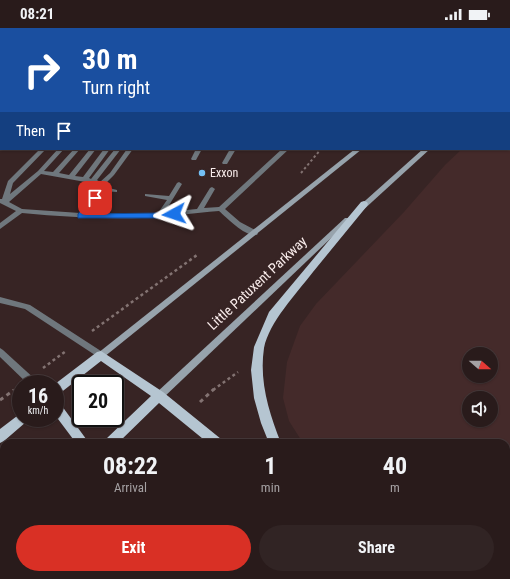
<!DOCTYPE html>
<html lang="en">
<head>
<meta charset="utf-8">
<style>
	body { margin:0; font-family:"Roboto Condensed",sans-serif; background:#312424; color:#f1f3f6; height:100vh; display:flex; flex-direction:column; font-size:15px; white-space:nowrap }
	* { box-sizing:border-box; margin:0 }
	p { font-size:13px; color:#a5a1a3 }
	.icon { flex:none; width:22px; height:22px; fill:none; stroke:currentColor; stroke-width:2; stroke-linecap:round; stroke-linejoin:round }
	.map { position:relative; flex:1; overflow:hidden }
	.sheet { position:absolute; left:0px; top:411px; width:510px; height:140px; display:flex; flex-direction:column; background:#291b1b; border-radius:12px 12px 0 0; box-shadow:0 1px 3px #0004,0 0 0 1px #45393a }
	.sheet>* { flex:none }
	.banner { position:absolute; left:0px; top:0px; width:510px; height:122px; box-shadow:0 1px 3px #0004,0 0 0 1px #45393a; background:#1a4fa0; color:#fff; overflow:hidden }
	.needle { width:26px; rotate:110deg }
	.fabs { position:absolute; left:462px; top:319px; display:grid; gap:8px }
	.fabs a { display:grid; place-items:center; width:36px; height:36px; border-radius:50%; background:#291b1b; box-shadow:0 1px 3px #0004,0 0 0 1px #45393a; font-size:20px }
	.speed { position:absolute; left:12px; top:347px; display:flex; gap:8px; font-size:20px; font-weight:700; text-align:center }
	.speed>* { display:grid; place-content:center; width:52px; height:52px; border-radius:50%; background:#291b1b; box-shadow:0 1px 3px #0004,0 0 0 1px #45393a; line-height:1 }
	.speed small { font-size:10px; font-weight:400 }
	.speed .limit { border:2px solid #111; border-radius:6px; background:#fff; color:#111 }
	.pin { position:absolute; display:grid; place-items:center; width:34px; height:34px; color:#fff; margin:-17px; border-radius:8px; box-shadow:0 2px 6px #0006 }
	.me { position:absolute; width:44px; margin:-22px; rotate:265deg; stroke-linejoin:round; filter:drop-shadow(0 0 3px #0008) }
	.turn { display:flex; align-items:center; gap:14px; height:84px; padding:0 16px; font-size:18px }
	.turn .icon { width:52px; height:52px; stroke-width:2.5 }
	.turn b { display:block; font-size:28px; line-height:34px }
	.then { display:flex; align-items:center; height:38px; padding:0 16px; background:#0003; gap:8px; font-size:15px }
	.eta { display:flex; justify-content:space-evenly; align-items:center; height:68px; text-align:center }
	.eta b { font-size:24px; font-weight:700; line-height:28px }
	.primary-button { display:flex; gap:8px; margin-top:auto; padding:8px 16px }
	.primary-button a { flex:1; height:46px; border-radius:24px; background:#d93025; color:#fff; font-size:16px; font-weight:700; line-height:46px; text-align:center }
	.primary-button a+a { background:#312424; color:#f1f3f6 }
	.status { display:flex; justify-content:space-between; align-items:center; height:28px; padding:0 20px; background:#291b1b; direction:ltr }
	.status svg { height:11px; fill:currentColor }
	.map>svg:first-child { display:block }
</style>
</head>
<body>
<div class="status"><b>08:21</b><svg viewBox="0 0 49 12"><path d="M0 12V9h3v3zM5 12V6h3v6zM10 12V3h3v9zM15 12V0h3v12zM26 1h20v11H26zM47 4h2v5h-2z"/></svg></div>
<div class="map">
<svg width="510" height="551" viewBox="0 0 510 551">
	<rect width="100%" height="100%" fill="#372424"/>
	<!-- built -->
	<path fill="#442a2a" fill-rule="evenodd" d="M510 80V551H453L449 547H506V415H303L289 393 283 370 287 334 300 298 316 276 404 184 445 137 462 121H509ZM469 326H491V348H469ZM469 370H491V392H469Z"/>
	<!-- green -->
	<path fill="#793e3f" d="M0 0H463L1 1V66Z"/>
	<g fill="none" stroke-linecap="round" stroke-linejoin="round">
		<!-- stream -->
		<rect fill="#a55154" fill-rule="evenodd" x="0" y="11" width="1" height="2"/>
		<!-- path-far2 -->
		<path stroke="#837372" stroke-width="2" stroke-dasharray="2.5 2.5" stroke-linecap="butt" d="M301 145 321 121"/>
		<!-- path-far1 -->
		<g stroke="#837372" stroke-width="2.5" stroke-dasharray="3 3" stroke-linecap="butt">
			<path d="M92 303 197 227"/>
			<path d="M43 340 66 323"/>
			<path d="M213 362 238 344"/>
		</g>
		<!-- path -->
		<g stroke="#837372" stroke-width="3" stroke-dasharray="4 4" stroke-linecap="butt">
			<path d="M0 372 14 362"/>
			<path d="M200 374 214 361"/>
			<path d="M159 415 164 410"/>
			<path d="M80 547V551"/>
		</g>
		<!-- lane -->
		<g fill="#6f777d" fill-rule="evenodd">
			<path d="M0 115H1L0 120Z"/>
			<path d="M40 121H46L13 155 10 166 38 143 58 121H64L44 143 53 144 74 121H80L59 145 69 147 90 121H96L75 148 83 149 104 121H110L89 150 91 151 115 121H121L97 152 100 154 110 145 127 121H133L114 147 104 157 105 159 117 162V164L104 163 87 185H158L167 172 145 168V166L169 168 177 155 179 154 182 156 165 184 197 181 210 160 212 159 215 161 204 180 219 179 282 121H289L225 181 240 194 257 203 258 205 257 207C245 209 227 190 219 183 194 185 168 189 142 190 102 191 63 189 22 185L0 201V195L16 183 0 175V171H2L8 153ZM41 146 91 155 98 158 99 161 80 185 22 181 9 174Z"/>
			<path d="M196 121H202L196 132H192L191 131Z"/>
			<path d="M230 121H236L227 136H223L222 135Z"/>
		</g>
		<!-- street -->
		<g fill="#6f777d" fill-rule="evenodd">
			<path d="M0 269 30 277 104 325 105 327 104 329 101 331 98 329 25 281 0 275Z"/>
			<path d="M0 320 3 322 37 353 39 356H28L0 329Z"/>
		</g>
		<!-- secondary -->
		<g fill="#97a3ac" fill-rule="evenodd">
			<path d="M496 0H501L496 1Z"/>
			<path d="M510 44V48L509 49V45Z"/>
			<path d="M355 121H362L104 329 101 331 98 329 97 327 98 325Z"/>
			<path d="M423 121H430L361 184H357V180Z"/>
			<path d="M345 190H349L350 192 162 371 159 372 156 371 154 368 156 365Z"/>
		</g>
		<!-- primary -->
		<g fill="#b5c5d1" fill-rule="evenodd">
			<path d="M364 173 367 174 368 176 367 178C349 200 331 222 313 244 297 265 269 294 264 320 259 353 269 385 281 415H269L261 395 254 370 251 342 254 319 269 284 361 174Z"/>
			<path d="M101 323 163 364 221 411 223 415H208L159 375 118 415H104L106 411 151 368 101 333 59 366 55 368V356L97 324Z"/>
			<path d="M55 373 59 374 89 415H76L55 387Z"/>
			<path d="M21 385V390H28L26 394 4 413 0 415V401Z"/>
			<path d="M4 508V524L0 526V510Z"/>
			<path d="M203 547H221L222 551H204Z"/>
			<path d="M371 547H389L390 551H372Z"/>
		</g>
	</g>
	<!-- route -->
	<path fill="#1a73e8" stroke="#114b97" d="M95 168 99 170 87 186 160 185 174 183 177 186 174 188 160 190H78V186L92 169Z"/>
	<!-- markers -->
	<circle fill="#74c0f6" stroke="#372424" stroke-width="1.5" cx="202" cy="145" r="4"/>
	<g text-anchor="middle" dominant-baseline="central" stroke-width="4" stroke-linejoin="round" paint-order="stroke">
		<!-- far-poi labels -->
		<g font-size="12" fill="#f9eceb" stroke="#372424" text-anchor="start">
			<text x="210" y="145">Exxon</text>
		</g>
		<!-- street labels -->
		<g font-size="14" fill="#f9eceb" stroke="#372424">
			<text transform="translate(257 255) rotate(-43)">Little Patuxent Parkway</text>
		</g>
	</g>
</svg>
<div class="fabs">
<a><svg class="needle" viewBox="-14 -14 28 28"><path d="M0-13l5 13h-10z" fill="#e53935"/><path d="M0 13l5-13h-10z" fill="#a5a1a3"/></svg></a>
<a><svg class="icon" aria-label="sound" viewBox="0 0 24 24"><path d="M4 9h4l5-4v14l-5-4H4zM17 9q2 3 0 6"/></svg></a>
</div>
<div class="speed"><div>16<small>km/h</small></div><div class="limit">20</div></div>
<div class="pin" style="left:95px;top:170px;background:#d93025"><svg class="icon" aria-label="arrive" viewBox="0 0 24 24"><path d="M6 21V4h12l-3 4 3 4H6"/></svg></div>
<svg class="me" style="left:174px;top:186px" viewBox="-20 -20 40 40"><path d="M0-17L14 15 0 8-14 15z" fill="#1a73e8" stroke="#fff" stroke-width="4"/></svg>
<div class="banner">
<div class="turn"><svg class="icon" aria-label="right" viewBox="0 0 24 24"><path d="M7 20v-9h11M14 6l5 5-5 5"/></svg><div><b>30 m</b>Turn right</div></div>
<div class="then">Then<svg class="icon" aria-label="arrive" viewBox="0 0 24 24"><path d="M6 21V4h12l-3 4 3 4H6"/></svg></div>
</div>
<section class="sheet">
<div class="eta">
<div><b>08:22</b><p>Arrival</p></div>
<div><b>1</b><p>min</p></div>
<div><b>40</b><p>m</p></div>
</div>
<div class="primary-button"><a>Exit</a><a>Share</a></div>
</section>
</div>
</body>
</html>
